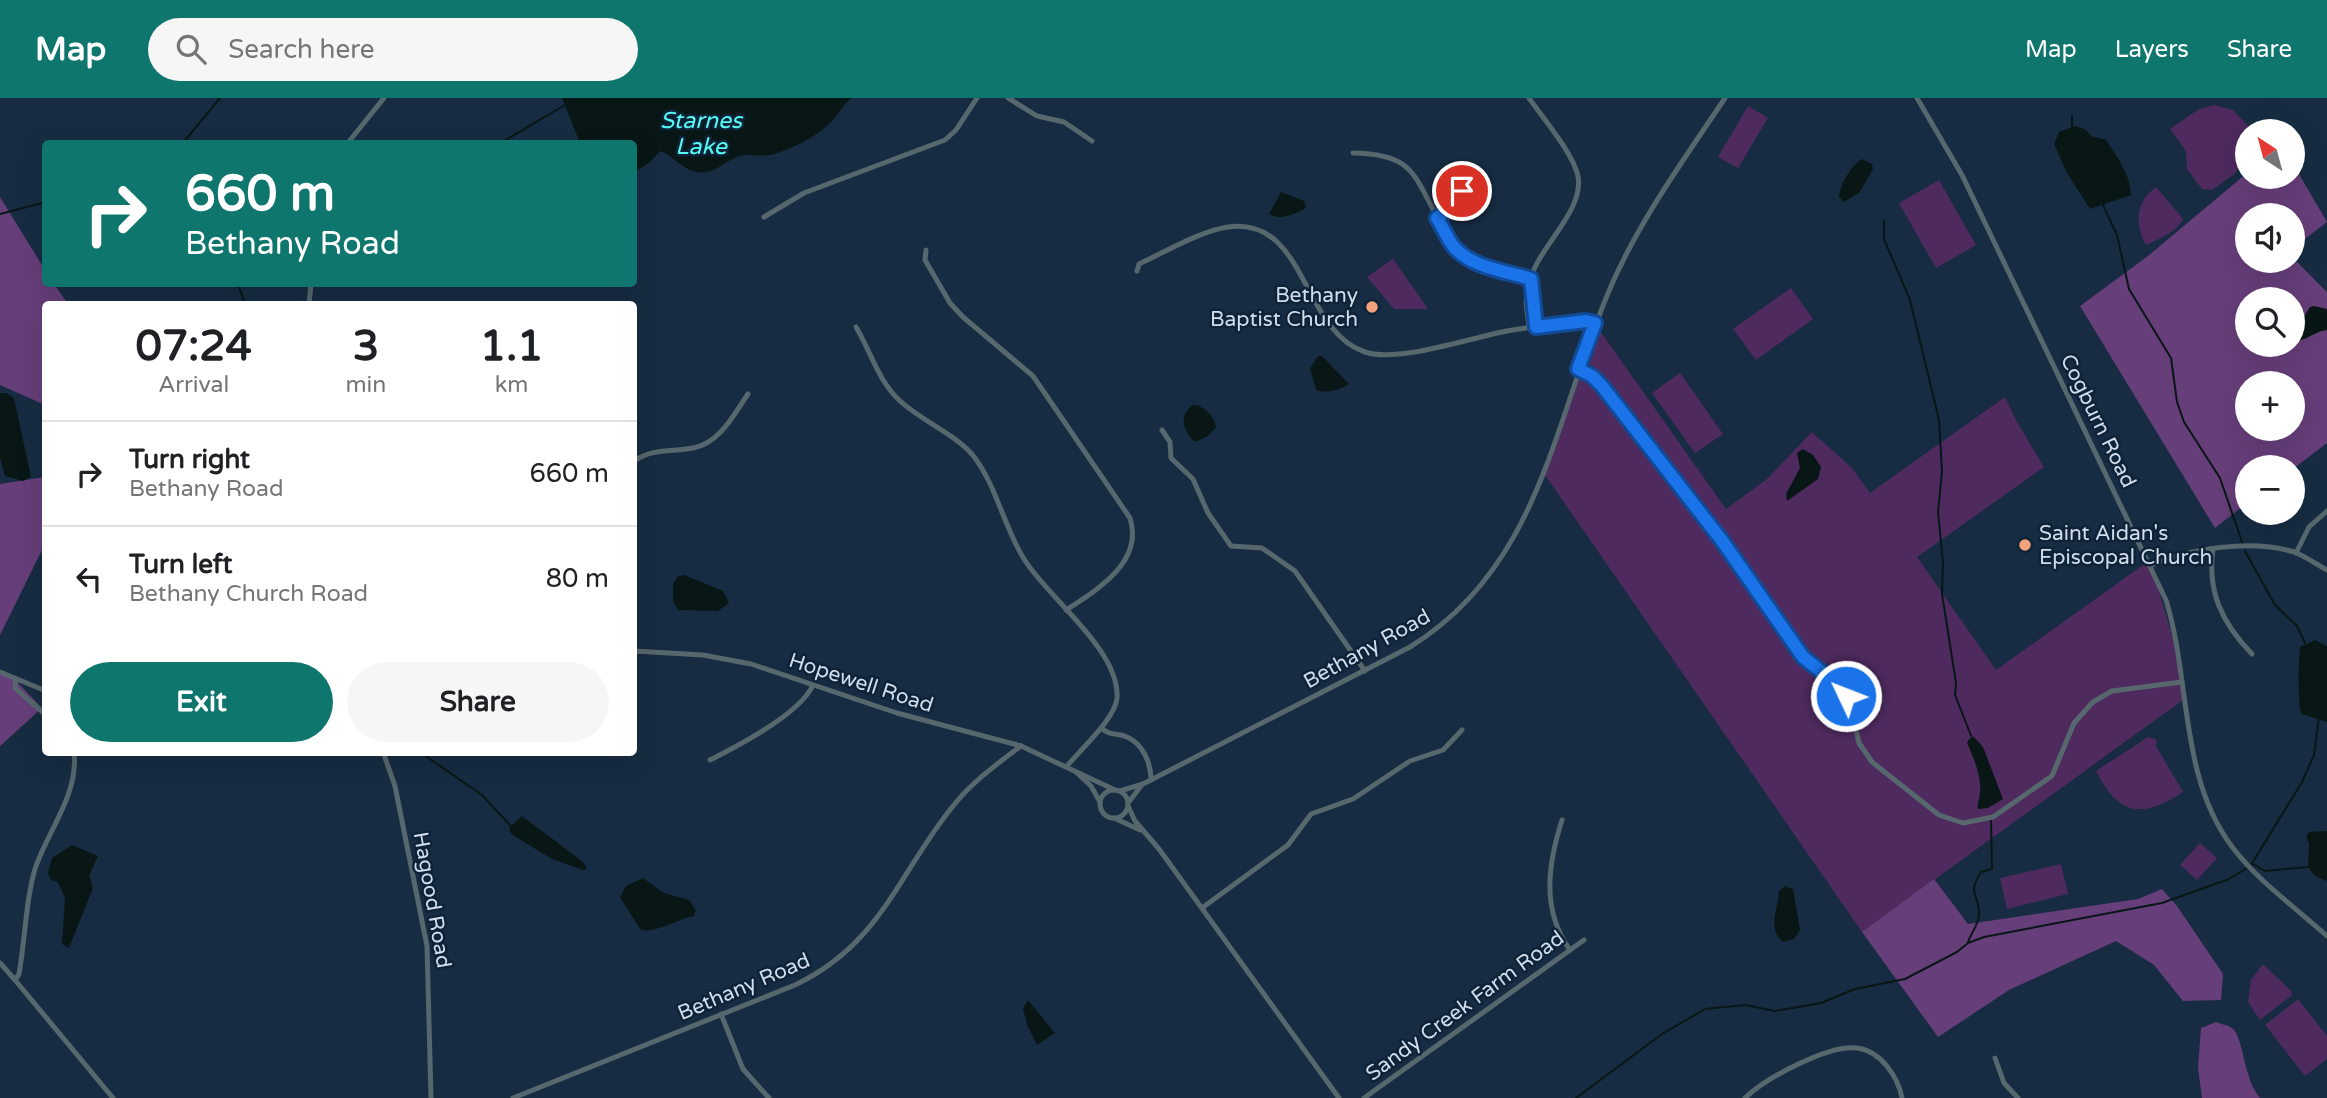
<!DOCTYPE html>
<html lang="en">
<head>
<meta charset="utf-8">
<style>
	body { margin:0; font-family:"Varela Round",sans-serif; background:#f6f6f6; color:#202124; height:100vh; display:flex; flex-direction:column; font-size:26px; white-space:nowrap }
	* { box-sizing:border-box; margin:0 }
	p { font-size:23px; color:#757577 }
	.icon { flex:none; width:38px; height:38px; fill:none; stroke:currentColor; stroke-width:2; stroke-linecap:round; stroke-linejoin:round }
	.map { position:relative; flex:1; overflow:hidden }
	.drawer { position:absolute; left:42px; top:203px; width:595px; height:455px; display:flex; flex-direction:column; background:#fff; border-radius:7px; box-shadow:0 7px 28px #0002 }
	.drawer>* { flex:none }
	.banner { position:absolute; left:42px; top:42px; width:595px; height:147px; border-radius:7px; box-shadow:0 7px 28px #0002; background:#0f766e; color:#fff; overflow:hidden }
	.needle { width:46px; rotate:324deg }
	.controls { position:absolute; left:2235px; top:21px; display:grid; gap:14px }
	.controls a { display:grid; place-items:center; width:70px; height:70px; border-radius:50%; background:#fff; box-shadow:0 7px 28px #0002; font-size:35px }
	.pin { position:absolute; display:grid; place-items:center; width:60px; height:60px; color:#fff; margin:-30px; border:4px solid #fff; border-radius:50%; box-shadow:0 2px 7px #0007 }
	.me { position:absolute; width:77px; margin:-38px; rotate:313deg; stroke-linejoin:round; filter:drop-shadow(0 0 5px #0008) }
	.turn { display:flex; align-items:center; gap:24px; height:147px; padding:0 28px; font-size:32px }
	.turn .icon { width:91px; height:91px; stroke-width:2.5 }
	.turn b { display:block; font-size:49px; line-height:60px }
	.eta { display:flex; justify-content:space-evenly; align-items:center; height:119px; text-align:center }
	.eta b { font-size:42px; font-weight:800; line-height:49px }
	.cta { display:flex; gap:14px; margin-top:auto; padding:14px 28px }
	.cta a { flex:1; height:80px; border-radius:42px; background:#0f766e; color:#fff; font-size:28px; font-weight:800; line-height:80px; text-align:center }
	.cta a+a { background:#f6f6f6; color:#202124 }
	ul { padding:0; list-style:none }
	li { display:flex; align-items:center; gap:21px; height:105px; padding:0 28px; border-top:2px solid #e0e0e0 }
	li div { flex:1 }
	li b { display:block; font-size:26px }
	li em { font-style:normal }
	header { display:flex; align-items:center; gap:42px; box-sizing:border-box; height:98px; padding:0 35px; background:#0f766e; color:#fff }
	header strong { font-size:33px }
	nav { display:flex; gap:38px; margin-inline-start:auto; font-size:24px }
	.search { width:490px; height:63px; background:#f6f6f6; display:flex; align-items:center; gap:18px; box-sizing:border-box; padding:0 24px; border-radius:38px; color:#757577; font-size:26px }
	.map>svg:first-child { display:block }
</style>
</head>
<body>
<header>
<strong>Map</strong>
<div class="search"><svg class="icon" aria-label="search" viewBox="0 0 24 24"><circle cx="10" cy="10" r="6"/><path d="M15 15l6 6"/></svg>Search here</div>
<nav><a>Map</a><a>Layers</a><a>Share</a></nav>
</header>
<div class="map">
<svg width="2327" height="1000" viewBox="0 0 2327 1000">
	<rect width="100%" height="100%" fill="#172c42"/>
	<!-- green -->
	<g fill="#4e2a5f">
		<path d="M2214 7 2233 12 2253 33H2247V55L2242 59 2236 75 2212 92 2202 91 2187 71 2186 53 2170 31 2199 11Z"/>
		<path d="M1748 8 1768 20 1738 70 1718 59Z"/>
		<path d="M1939 82 1976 147 1936 170 1899 105Z"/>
		<path d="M2156 89 2183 121C2177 134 2159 141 2146 147 2135 127 2135 104 2156 89Z"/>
		<path d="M1393 161 1428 211H1394L1367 179Z"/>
		<path d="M1791 190 1813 221 1756 262 1733 231Z"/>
		<path d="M1598 230 1726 411 1767 381 1812 334 1852 370 1870 395 2005 299 2017 324 2044 369 1917 459 1996 572 2150 462 2180 565 2183 602 1862 834 1545 377 1577 276Z"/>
		<path d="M1680 275 1723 336 1695 355 1652 295Z"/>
		<path d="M2148 639 2157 642 2156 648 2183 694C2142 721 2119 718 2096 673Z"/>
		<path d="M2200 745 2217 760 2197 782 2180 767Z"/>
		<path d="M2061 766 2068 796 2007 811 2000 780Z"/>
		<path d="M2263 866 2291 893 2292 897 2260 922 2248 904 2251 882Z"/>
		<path d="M2298 901 2327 938V961L2305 978 2265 927Z"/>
	</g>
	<!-- forest -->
	<g fill="#663e7a" fill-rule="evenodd">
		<path d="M2293 66 2327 124 2293 150 2292 117H2247V163H2292L2293 160 2327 194V345L2293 371 2247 369V405L2215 430 2080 208 2148 158 2247 75V79H2292ZM2247 201H2292V247H2247ZM2247 285H2292V331H2247Z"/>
		<path d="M0 99 45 172 46 186H54L68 206H46L45 307 0 287Z"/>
		<path d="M45 379V446L0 537V386Z"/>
		<path d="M0 574 16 583 42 610 0 648Z"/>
		<path d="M1934 781 1968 826 2138 801 2162 791 2177 808 2223 876 2221 902 2183 903 2154 867 2116 843 2009 892 1938 939 1862 834Z"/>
		<path d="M2216 924C2220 926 2228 927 2232 930 2244 939 2243 980 2260 1000H2202L2198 970 2201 930Z"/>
	</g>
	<!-- water -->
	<g fill="#081716">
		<path d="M562 0H852C842 7 839 16 831 24 816 39 794 50 774 56 762 60 750 55 737 59 723 64 714 77 697 74 681 71 674 58 660 53L649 65 634 74V46L580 45Z"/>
		<path d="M2075 28 2085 31 2091 38 2106 42C2117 58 2131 78 2131 97L2090 111 2067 75 2054 46 2059 34Z"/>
		<path d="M1862 61 1872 66 1873 71 1860 94 1844 104 1839 99C1839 88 1852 66 1862 61Z"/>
		<path d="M1281 94 1304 103 1306 110C1295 116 1280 123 1269 116Z"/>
		<path d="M2314 208 2327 211V232C2315 233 2308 242 2296 243L2293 236 2310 209Z"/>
		<path d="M1318 258H1322L1349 286C1341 292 1325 296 1316 292L1310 270Z"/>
		<path d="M0 295H6L14 300 31 379 23 383 5 378 0 360Z"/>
		<path d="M1193 307C1204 307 1214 318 1216 329L1208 338 1195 344C1183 333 1178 317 1193 307Z"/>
		<path d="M1803 351 1813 357 1821 369 1818 381 1787 403 1786 396 1800 370 1797 355Z"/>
		<path d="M684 477 723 493 729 505 718 513 678 512 673 503V486L678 478Z"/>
		<path d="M2315 542 2327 548V624L2302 616 2300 612C2298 590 2298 571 2300 549Z"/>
		<path d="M1974 639 1983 649 2003 701 1988 710 1978 711C1977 704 1980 701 1980 694 1982 680 1973 658 1967 645L1969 641Z"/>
		<path d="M522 718 582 763 587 770 583 772 552 761 511 736 509 730Z"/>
		<path d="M2327 733V782L2326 783 2315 778 2308 769 2309 745 2306 739 2309 734Z"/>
		<path d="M72 747 98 758 89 778 93 790 69 850 62 846 65 800 58 784 51 782 48 775 52 760Z"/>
		<path d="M643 780 664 795 689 802 696 812 694 818C678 821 652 837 640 831L620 799 626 788Z"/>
		<path d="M1785 788 1793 791 1800 832 1794 841 1783 844C1767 832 1778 810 1779 793Z"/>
		<path d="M1028 902 1055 935 1037 947 1027 927 1023 910Z"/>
	</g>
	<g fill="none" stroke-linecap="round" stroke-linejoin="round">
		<!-- stream -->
		<g stroke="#081716" stroke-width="2">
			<path d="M2072 29V18"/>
			<path d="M182 46 220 0"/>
			<path d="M499 46 565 7"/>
			<path d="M2103 107 2117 137 2129 191 2171 260 2177 304 2184 324 2220 380 2243 447"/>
			<path d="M0 116 46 104"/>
			<path d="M1884 122V141L1910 202 1939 322 1942 373 1938 414 1943 464 1942 496 1956 585 1955 597 1972 640"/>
			<path d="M238 186 245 206"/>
			<path d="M2245 453 2275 507 2297 528 2305 545"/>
			<path d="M420 654 482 697 511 728"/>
			<path d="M2253 766 2265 773 2308 769"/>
			<path d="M2251 767 2302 684 2314 657 2319 619"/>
			<path d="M1968 844C1971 835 1979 826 1979 817 1980 796 1966 797 1981 774L1992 771 1991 723"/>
			<path d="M1576 1000 1662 936 1705 911 1745 907 1775 913 1821 905 1855 891 1905 881 1957 854 1968 845 1984 839 2162 805 2229 781 2247 770"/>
		</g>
		<!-- minor -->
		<g stroke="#56676d" stroke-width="5">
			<path d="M1008 0 1037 18 1064 24 1092 43"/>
			<path d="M1529 0C1543 20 1573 55 1578 78 1585 115 1533 153 1530 186 1529 199 1534 215 1536 229"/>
			<path d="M1917 0 1962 77 2166 502C2191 583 2179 680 2233 750 2258 783 2296 810 2327 838"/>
			<path d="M347 46 384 0"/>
			<path d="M1353 55C1417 56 1413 79 1442 127 1447 137 1451 148 1460 155 1480 171 1508 173 1531 181"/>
			<path d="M764 119 804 95 945 42 956 32 977 0"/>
			<path d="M1437 120C1457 111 1466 91 1466 70"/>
			<path d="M926 152 925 162 950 205 963 219 1033 278 1130 420C1144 464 1097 492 1066 512"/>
			<path d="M1137 173 1139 166C1165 154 1200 133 1228 129 1307 118 1301 233 1365 254 1399 265 1469 240 1507 233 1533 228 1560 226 1586 223L1595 225"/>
			<path d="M309 206 311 186"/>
			<path d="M856 229C871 254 878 282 899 302 921 323 958 337 975 360 997 390 1004 429 1024 461 1048 500 1120 552 1117 600 1115 621 1081 651 1067 668"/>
			<path d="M1529 229 1526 204 1529 190"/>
			<path d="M1578 271 1593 278 1602 287 1723 444 1803 559 1843 593 1851 609 1859 645 1872 664 1939 717 1963 725 1993 719 2052 678 2074 625 2093 604 2112 593 2182 584"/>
			<path d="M1162 332 1170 344 1171 360 1193 381 1208 415 1231 448 1262 450 1295 473 1365 573"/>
			<path d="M634 363C653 350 672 354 693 350 720 345 734 316 748 296"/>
			<path d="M2213 451C2207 494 2222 525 2252 556"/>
			<path d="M2296 455 2309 429 2327 413"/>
			<path d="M2150 468C2188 450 2252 441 2294 454 2305 458 2316 466 2327 472"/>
			<path d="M634 553 703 557 751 566 897 615 1021 648 1115 692"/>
			<path d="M0 574 46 593"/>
			<path d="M16 581 15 590 46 617"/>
			<path d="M1101 630C1112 639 1116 634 1127 639 1143 646 1151 665 1151 682"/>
			<path d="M74 654C79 695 49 731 36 768 26 798 25 843 19 876L15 882 113 1000"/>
			<path d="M383 654 395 688 427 848 431 1000"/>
			<path d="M710 662C738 648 800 616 813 587"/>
			<path d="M1076 674 1091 688 1100 704"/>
			<circle cx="1114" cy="706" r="14"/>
			<path d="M1120 693 1143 686 1410 549C1543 467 1554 317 1612 186 1641 120 1685 60 1725 0"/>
			<path d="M1128 705 1141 688"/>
			<path d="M1128 708 1135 723 1159 751 1339 1000"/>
			<path d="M1114 720 1140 732"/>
			<path d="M1562 722C1548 766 1541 812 1570 852"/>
			<path d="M1202 810 1288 747 1311 716 1353 701 1410 663 1443 652 1462 632"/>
			<path d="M0 865 15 882"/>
			<path d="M721 916 743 971 769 1000"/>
			<path d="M1995 960 2004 985 2018 1000"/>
			<path d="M513 1000 795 887C881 846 898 776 953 708 972 684 997 666 1021 648"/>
			<path d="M1364 1000 1584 842"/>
			<path d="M1745 1000C1766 980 1829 946 1857 950 1881 953 1898 979 1902 1000"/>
		</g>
	</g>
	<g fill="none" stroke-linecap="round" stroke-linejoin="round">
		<!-- route casing -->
		<g stroke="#114b97" stroke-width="18">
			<path id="route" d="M1462 93 1452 109 1437 120C1443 129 1447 141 1454 149 1472 170 1506 173 1531 181L1536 229 1586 223 1595 225 1578 271 1592 278 1602 288 1723 444 1803 559 1833 583 1846 598"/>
		</g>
		<!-- route -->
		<use href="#route" stroke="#1a73e8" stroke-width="12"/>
	</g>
	<!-- markers -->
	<g fill="#f1a17c" stroke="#0e2238" stroke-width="2.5">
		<circle cx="1372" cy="209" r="7"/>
		<circle cx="2025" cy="447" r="7"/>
	</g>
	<g text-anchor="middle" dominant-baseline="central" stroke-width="5" stroke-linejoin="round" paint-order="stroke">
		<!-- poi labels -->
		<g font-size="21" fill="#d1ddec" stroke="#0e2238" text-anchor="end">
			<text x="1358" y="197">Bethany<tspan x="1358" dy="24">Baptist Church</tspan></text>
			<text x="2039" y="435" text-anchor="start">Saint Aidan's<tspan x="2039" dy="24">Episcopal Church</tspan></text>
		</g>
		<!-- street labels -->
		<g font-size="21" fill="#d1ddec" stroke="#0e2238">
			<text transform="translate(2098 323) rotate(64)">Cogburn Road</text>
			<text transform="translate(1367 551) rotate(-29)">Bethany Road</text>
			<text transform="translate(861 585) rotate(18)">Hopewell Road</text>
			<text transform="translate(432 802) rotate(80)">Hagood Road</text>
			<text transform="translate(744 889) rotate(-23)">Bethany Road</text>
			<text transform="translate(1465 908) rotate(-36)">Sandy Creek Farm Road</text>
		</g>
		<!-- water labels -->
		<g font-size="23" font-style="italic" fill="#56fbf4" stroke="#0e2238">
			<text x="701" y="23">Starnes<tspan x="701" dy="26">Lake</tspan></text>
		</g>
	</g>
</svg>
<div class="controls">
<a><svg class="needle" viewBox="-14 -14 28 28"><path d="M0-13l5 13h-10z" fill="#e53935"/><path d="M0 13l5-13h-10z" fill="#757577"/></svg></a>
<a><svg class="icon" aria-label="sound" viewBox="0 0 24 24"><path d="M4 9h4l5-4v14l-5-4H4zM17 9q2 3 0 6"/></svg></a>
<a><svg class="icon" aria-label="search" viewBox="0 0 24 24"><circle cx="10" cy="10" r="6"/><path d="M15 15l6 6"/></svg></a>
<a>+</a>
<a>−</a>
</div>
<div class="pin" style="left:1462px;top:93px;background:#d93025"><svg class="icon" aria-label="arrive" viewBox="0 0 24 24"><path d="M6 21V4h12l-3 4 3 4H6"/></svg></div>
<svg class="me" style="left:1846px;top:598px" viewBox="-20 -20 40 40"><circle r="17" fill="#1a73e8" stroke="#fff" stroke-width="3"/><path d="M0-11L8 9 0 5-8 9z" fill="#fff"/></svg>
<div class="banner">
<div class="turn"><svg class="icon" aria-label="right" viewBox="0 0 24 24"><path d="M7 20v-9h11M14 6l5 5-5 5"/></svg><div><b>660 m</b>Bethany Road</div></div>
</div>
<section class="drawer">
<div class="eta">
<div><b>07:24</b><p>Arrival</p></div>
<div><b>3</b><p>min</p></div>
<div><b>1.1</b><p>km</p></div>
</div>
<ul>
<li><svg class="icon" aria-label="right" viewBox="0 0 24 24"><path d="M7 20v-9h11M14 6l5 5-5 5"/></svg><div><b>Turn right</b><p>Bethany Road</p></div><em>660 m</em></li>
<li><svg class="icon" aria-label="left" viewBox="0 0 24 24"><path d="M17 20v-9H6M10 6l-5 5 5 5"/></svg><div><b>Turn left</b><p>Bethany Church Road</p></div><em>80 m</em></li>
</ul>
<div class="cta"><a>Exit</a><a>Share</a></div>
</section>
</div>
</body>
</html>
